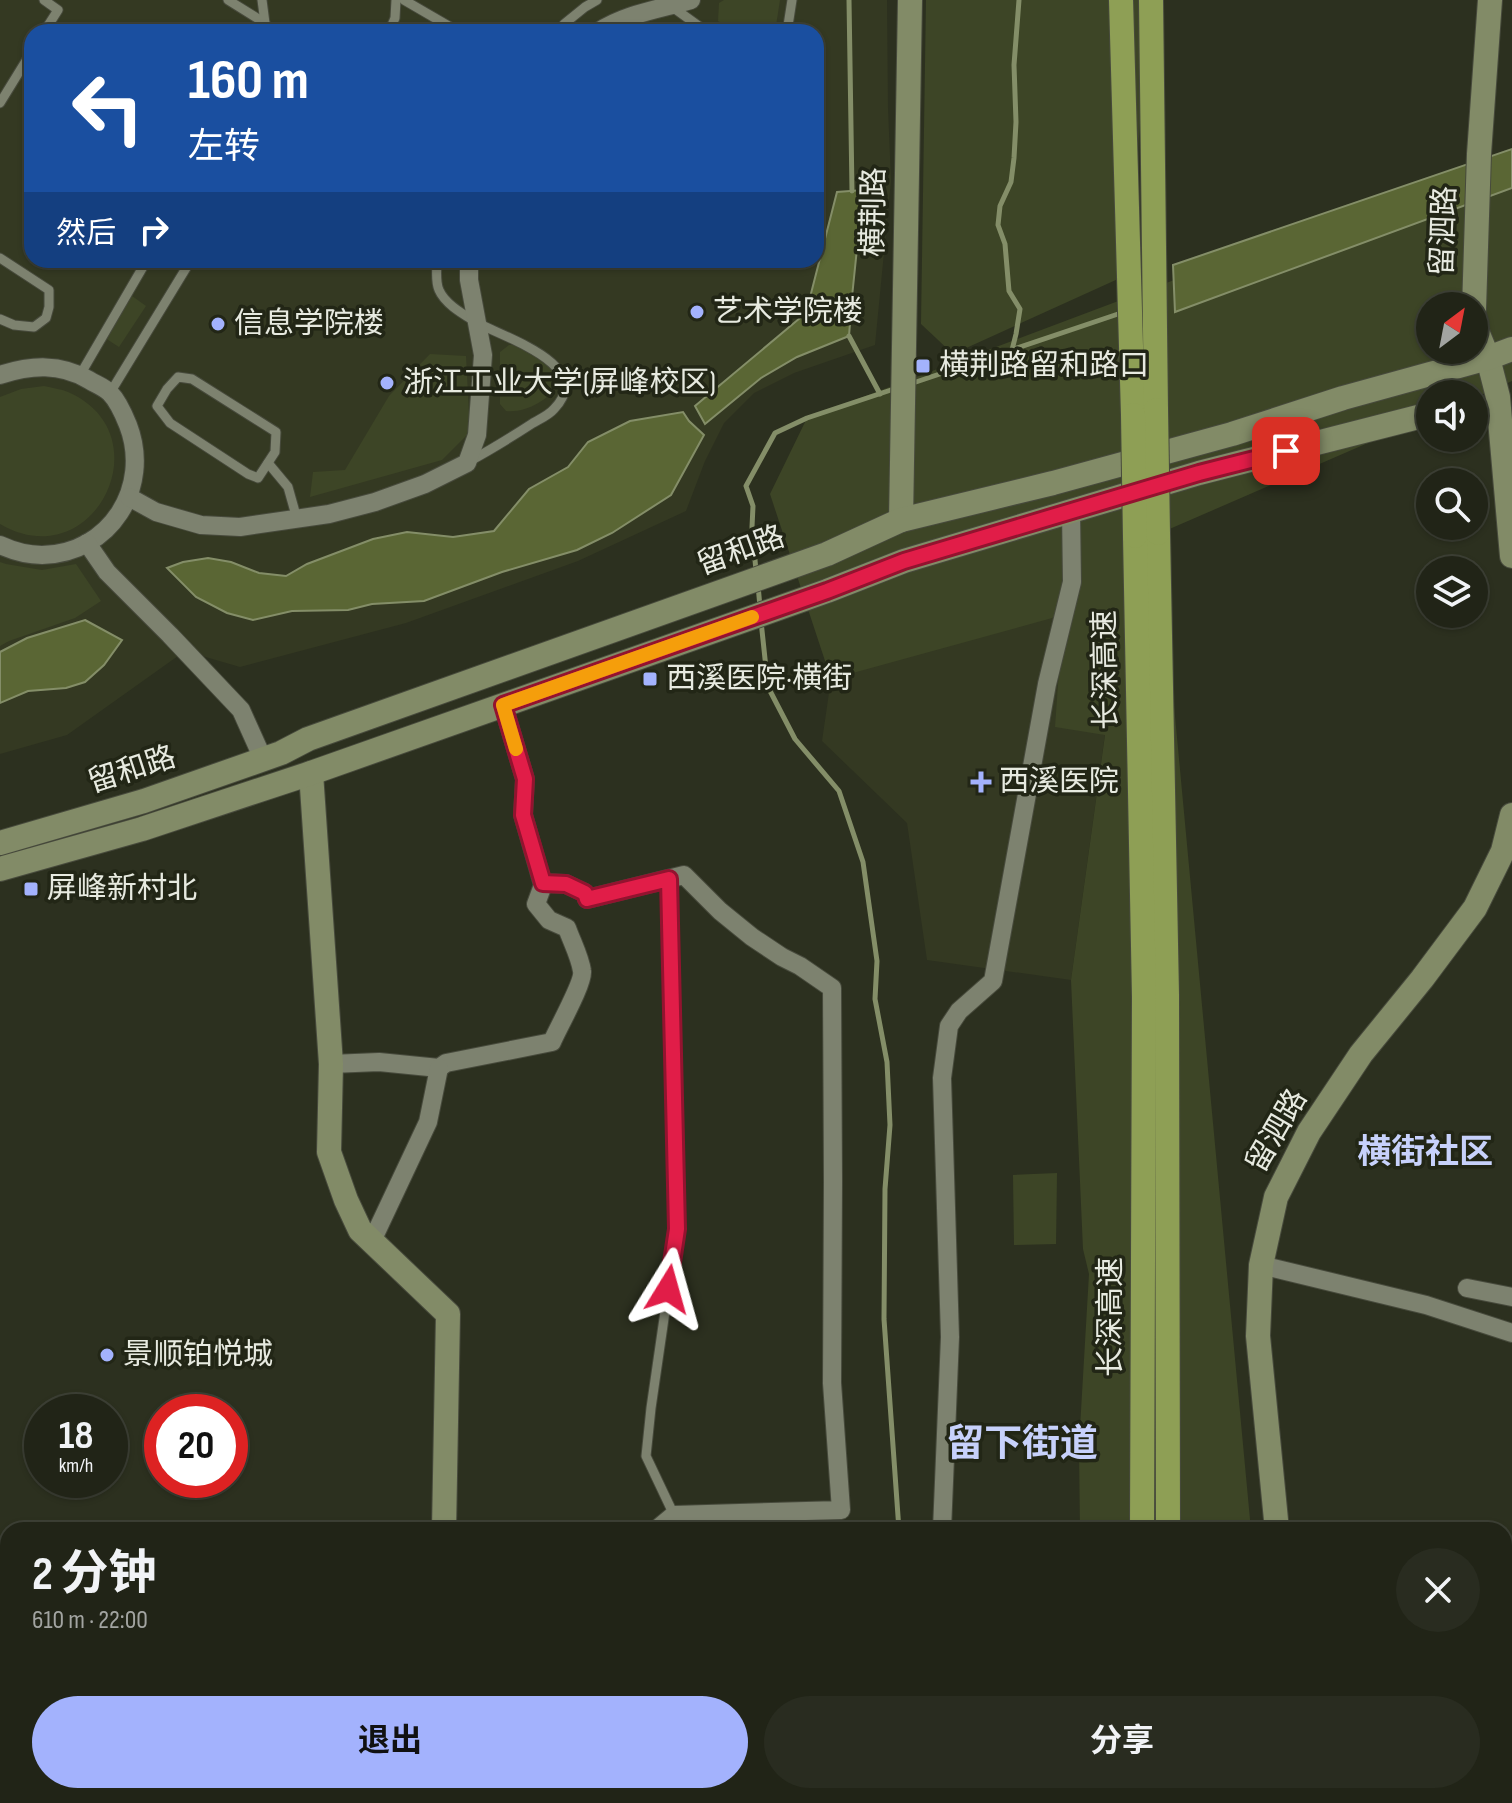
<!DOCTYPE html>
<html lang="zh">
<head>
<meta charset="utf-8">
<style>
	body { margin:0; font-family:"Sofia Sans Condensed","Noto Sans SC",sans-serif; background:#292c20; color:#f1f3f6; height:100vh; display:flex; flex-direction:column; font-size:30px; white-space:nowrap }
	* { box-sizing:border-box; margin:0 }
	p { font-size:26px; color:#a2a4a1 }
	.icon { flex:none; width:44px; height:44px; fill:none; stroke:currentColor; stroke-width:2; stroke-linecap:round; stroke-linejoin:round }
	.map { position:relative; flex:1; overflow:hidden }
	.panel { position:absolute; left:0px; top:1522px; width:1512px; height:282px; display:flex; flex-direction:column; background:#212417; border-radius:24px 24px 0 0; box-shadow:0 2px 6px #0004,0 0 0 2px #3e4136 }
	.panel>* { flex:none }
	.hud { position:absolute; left:24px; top:24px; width:800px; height:244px; border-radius:24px; box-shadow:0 2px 6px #0004,0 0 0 2px #3e4136; background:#1a4fa0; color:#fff; overflow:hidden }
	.needle { width:52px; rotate:32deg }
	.buttons { position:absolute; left:1416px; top:292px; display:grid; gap:16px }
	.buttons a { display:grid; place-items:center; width:72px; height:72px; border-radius:50%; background:#212417; box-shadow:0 2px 6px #0004,0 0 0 2px #3e4136; font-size:40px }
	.speed { position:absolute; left:24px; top:1394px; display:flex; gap:16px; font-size:40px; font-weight:700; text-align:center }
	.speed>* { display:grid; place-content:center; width:104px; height:104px; border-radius:50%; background:#212417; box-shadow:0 2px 6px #0004,0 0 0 2px #3e4136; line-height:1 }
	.speed small { font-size:20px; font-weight:400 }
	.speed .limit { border:12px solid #d22; background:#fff; color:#111 }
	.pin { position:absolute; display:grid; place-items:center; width:68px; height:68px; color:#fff; margin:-34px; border-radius:16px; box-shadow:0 4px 12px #0006 }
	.me { position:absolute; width:88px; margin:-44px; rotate:8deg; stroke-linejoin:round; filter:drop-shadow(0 0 6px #0008) }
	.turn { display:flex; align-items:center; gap:28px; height:168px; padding:0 32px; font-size:36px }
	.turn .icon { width:104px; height:104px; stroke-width:2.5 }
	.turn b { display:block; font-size:56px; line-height:68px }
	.then { display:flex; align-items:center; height:76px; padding:0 32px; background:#0003; gap:16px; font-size:30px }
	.round { display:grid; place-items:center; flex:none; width:84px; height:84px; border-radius:42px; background:#292c20 }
	.headline { display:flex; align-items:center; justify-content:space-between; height:136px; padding:0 32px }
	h1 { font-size:48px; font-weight:700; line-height:60px }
	.cta { display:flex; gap:16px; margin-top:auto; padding:16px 32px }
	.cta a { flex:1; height:92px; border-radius:48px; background:#a3b2fd; color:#111; font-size:32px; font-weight:700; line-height:92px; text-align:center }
	.cta a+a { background:#292c20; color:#f1f3f6 }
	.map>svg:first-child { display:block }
</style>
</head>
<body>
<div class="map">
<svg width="1512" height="1803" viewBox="0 0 1512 1803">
	<rect width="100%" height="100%" fill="#2c301f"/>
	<!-- built -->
	<g fill="#343922" fill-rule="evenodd">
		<path d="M0 0H887L888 108 891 181 875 345 794 373 754 393 724 423 705 461 686 511 578 561 406 623 240 667 185 651 67 735 0 754ZM32 32H816V260H32Z"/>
		<path d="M1072 604 1105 734 1071 980 927 960 907 823 822 741 831 679Z"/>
	</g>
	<!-- green -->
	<g fill="#3d4526" fill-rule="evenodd">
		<path d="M724 0H780L775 32H734L718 21 719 3Z"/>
		<path d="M926 0H1149L1129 274 953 354 921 324Z"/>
		<path d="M1512 153V381L1474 398V394H1430V416L1158 534 1251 1530H1080L1079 1445 1089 1274 1083 1249 1071 980 1105 735 1055 727 1063 615 831 679 770 494 807 418ZM1430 306H1474V350H1430Z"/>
		<path d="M132 296 146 306 119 347 105 338Z"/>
		<path d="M521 344C537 355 557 362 560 383 548 400 527 413 506 411L500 404V352L509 345Z"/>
		<path d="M430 354 466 356 470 432 442 460 310 497 313 472 345 470 389 396Z"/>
		<path d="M44 386C52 388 61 389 68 392 165 434 94 579 0 524V397L21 389Z"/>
		<path d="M0 562 6 564 42 570 76 564 101 601 75 618 9 641 0 646Z"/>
		<path d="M1057 1173 1056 1244 1014 1245 1013 1175Z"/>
		<path d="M191 1796H368L372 1803H190Z"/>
		<path d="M607 1796H755L760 1803H604Z"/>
		<path d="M1084 1796H1276L1277 1803H1084Z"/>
	</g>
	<!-- water -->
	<g fill="#5a6634" stroke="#848e68" stroke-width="2">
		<path d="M1512 149V188L1175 312 1173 265Z"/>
		<path d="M863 190 852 297 849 336 797 357 761 378 705 424 695 406 806 313 837 192Z"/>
		<path d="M683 412 689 421 704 435 671 495 612 533 577 550 502 572 424 601 372 604 348 610 292 611 253 620 227 613 196 597 167 568 183 562 208 558 231 562 259 573 286 576 307 564 373 539 407 532 453 537 494 531 529 489 568 467 588 442 630 421Z"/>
		<path d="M85 620 122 640 104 665 85 682 66 688 28 691 0 703V652L27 638Z"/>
	</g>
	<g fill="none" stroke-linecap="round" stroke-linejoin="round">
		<!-- stream -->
		<g stroke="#848e68" stroke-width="5">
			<path d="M849 0 852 191"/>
			<path d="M849 336 880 394"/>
			<path d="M1012 350 1016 334 1020 309 1009 291 1005 244 998 225 1000 206 1011 182 1014 158 1016 122 1014 65 1019 0"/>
			<path d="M910 384 1124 312"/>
			<path d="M756 571 752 527 753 506 746 486 775 433 807 418 897 388"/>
			<path d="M758 585 760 607"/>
			<path d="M761 621 768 687 795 739 839 791 863 862 877 961 875 999 887 1062 890 1125 885 1189 884 1319 899 1530"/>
			<path d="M973 1796 975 1803"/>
		</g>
		<!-- lane casing -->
		<g stroke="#474a3c" stroke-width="11">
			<g id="lane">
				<path d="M44 0 58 10 44 32"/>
				<path d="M228 0 265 23"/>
				<path d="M262 0 265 23 269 32"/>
				<path d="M404 0 459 32"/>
				<path d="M671 6 707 32"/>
				<path d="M564 24 585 7 597 0"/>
				<path d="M389 32 395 18 396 0"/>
				<path d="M787 32 792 0"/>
				<path d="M0 103 32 51"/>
				<path d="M0 258 49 290V307L46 318 34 327 14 325 0 319"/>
				<path d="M437 260C437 270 435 281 439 290 445 304 463 314 476 322 502 337 597 365 554 409 549 415 540 419 533 423 513 436 492 449 470 461"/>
				<path d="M80 375 147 260"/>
				<path d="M178 377 192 379 276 432 275 452 258 478 248 474 170 423 157 406 167 389Z"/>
				<path d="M110 393 191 260"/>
				<path d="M268 463 288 487 297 519"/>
				<path d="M669 879 677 1229 651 1408 646 1456 674 1515"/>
			</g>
		</g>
		<!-- street casing -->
		<g stroke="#474a3c" stroke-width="20">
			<g id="street">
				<path d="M598 32C625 14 660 9 691 0"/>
				<path d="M0 375C31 365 60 363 89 380 95 384 104 387 110 393 117 400 124 415 128 425 152 487 110 554 42 555 27 555 13 551 0 545"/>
				<path d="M129 497 156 512 201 525 240 527 329 514 375 502 425 484 467 463 477 435 483 355 469 280V260"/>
				<path d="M87 543 107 572 170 635 241 710 263 759"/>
				<path d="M543 883 566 884 585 893 587 899 684 875 720 911 752 937 782 957 800 966 832 988 833 1181 832 1383 841 1510 674 1515 656 1530"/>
				<path d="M331 1064 379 1062 439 1068 446 1063 552 1042C558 1028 584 982 582 971 580 957 572 942 567 928L549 920 536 904 543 885 523 815 525 779 503 705"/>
				<path d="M372 1241 428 1122 439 1068"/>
				<path d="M1261 1265 1426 1305 1512 1333"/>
				<path d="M1467 1288 1512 1297"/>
				<path d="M942 1530 950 1337 942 1078 949 1026 959 1011 993 981 1047 684 1072 582 1071 511"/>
				<path d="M871 1796 874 1803"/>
				<path d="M928 1796 932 1803"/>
				<path d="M990 1803 995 1796"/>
			</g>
		</g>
		<!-- secondary casing -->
		<g stroke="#474a3c" stroke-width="26">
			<g id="secondary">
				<path d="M1474 309 1479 154 1490 0"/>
				<path d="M1474 324 1488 358 1498 397 1512 556"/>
				<path d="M901 520 910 0"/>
				<path d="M311 773 331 1064 329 1152 346 1200 360 1230 448 1314 444 1530"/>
				<path d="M0 843 144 801 281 753 308 739 827 554 901 520 1053 483 1232 434 1343 398 1488 358 1512 349"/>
				<path d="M0 869 142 829 311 773 827 591 904 561 1199 473 1430 414"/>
				<path d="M1277 1530 1258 1336 1261 1265 1276 1197 1309 1132 1361 1054 1422 979 1475 908 1503 851 1512 815"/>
				<path d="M1307 1796V1803"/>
				<path d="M439 1803V1796"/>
			</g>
		</g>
		<!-- highway casing -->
		<g stroke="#474a3c" stroke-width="26">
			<g id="highway">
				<path d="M1121 0 1133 415"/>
				<path d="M1151 0 1156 410"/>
				<path d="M1158 533 1167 995 1168 1530"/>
				<path d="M1135 536 1144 997 1142 1530"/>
				<path d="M1145 1796V1803"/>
				<path d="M1172 1796V1803"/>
			</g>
		</g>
		<!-- lane -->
		<use href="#lane" stroke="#7d826f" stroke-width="9"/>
		<!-- street -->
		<use href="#street" stroke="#7d826f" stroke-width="18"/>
		<!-- secondary -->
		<use href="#secondary" stroke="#828b67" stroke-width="24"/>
		<!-- highway -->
		<use href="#highway" stroke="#8e9f55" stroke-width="24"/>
		<!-- highway-bridge casing -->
		<g stroke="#474a3c" stroke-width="26" stroke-linecap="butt">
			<g id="highway-bridge">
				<path d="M1156 410 1158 533"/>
				<path d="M1133 415 1135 536"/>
			</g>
		</g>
		<!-- highway-bridge -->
		<use href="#highway-bridge" stroke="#8e9f55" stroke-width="24"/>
	</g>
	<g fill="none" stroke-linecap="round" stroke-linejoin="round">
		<!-- route casing -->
		<g stroke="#92132f" stroke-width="20">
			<path id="route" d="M668 1289 677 1229 669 879 587 899 585 893 566 884 543 883 523 815 525 779 503 705 827 591 904 561 1199 473 1286 451"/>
		</g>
		<!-- route -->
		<use href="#route" stroke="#e11d48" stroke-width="14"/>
		<!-- slow -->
		<path stroke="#f59e0b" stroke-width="14" d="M516 749 503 705 752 617"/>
	</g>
	<!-- markers -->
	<g fill="#a3b2fd" stroke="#222616" stroke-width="3">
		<circle cx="697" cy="312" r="8"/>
		<circle cx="218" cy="324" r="8"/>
		<rect x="915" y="358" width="16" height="16" rx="4"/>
		<circle cx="387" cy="383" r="8"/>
		<rect x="642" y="671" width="16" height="16" rx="4"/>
		<path d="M977 770h8v8h8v8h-8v8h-8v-8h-8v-8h8z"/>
		<rect x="23" y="881" width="16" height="16" rx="4"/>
		<circle cx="107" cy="1355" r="8"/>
	</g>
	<g text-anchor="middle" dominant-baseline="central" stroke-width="7" stroke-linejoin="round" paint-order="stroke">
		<!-- street labels -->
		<g font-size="30" fill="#e7eae0" stroke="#222616">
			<text transform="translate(874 212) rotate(-89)">横荆路</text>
			<text transform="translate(1444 231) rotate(-88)">留泗路</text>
			<text transform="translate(741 551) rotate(-20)">留和路</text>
			<text transform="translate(1106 670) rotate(-91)">长深高速</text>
			<text transform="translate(132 770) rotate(-18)">留和路</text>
			<text transform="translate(1277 1131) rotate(-60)">留泗路</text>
			<text transform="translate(1111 1317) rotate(-90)">长深高速</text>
		</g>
		<!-- poi labels -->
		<g font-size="30" fill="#e7eae0" stroke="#222616" text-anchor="start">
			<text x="713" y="312">艺术学院楼</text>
			<text x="234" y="324">信息学院楼</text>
			<text x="939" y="366">横荆路留和路口</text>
			<text x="403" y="383">浙江工业大学(屏峰校区)</text>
			<text x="666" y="679">西溪医院·横街</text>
			<text x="999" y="782">西溪医院</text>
			<text x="47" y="889">屏峰新村北</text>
			<text x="123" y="1355">景顺铂悦城</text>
		</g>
		<!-- quarter labels -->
		<g font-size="34" font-weight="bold" fill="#c7d1fb" stroke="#222616">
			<text x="1425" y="1152">横街社区</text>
		</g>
		<!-- district labels -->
		<g font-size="38" font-weight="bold" fill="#c7d1fb" stroke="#222616">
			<text x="1022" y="1444">留下街道</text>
		</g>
	</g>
</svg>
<div class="buttons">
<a><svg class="needle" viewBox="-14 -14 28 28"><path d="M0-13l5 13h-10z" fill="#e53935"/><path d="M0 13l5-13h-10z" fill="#a2a4a1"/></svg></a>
<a><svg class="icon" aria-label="sound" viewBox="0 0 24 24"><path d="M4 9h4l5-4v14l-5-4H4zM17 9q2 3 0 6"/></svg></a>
<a><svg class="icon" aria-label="search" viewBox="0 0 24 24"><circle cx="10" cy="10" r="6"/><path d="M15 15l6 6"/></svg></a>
<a><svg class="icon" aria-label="layers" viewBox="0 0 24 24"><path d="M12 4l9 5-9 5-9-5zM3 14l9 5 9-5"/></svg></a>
</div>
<div class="speed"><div>18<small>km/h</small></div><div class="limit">20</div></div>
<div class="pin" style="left:1286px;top:451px;background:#d93025"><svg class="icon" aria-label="arrive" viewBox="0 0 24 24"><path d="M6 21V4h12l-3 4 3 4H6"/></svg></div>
<svg class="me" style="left:668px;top:1289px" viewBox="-20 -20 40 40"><path d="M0-17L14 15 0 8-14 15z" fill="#e11d48" stroke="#fff" stroke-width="4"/></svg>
<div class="hud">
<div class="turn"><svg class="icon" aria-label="left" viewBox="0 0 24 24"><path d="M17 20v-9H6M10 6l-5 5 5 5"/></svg><div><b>160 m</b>左转</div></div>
<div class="then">然后<svg class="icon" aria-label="right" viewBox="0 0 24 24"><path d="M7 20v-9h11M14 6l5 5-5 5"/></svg></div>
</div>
<section class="panel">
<div class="headline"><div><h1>2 分钟</h1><p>610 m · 22:00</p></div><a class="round"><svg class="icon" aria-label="close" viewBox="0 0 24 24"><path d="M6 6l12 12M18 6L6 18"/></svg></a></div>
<div class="cta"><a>退出</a><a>分享</a></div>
</section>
</div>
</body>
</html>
